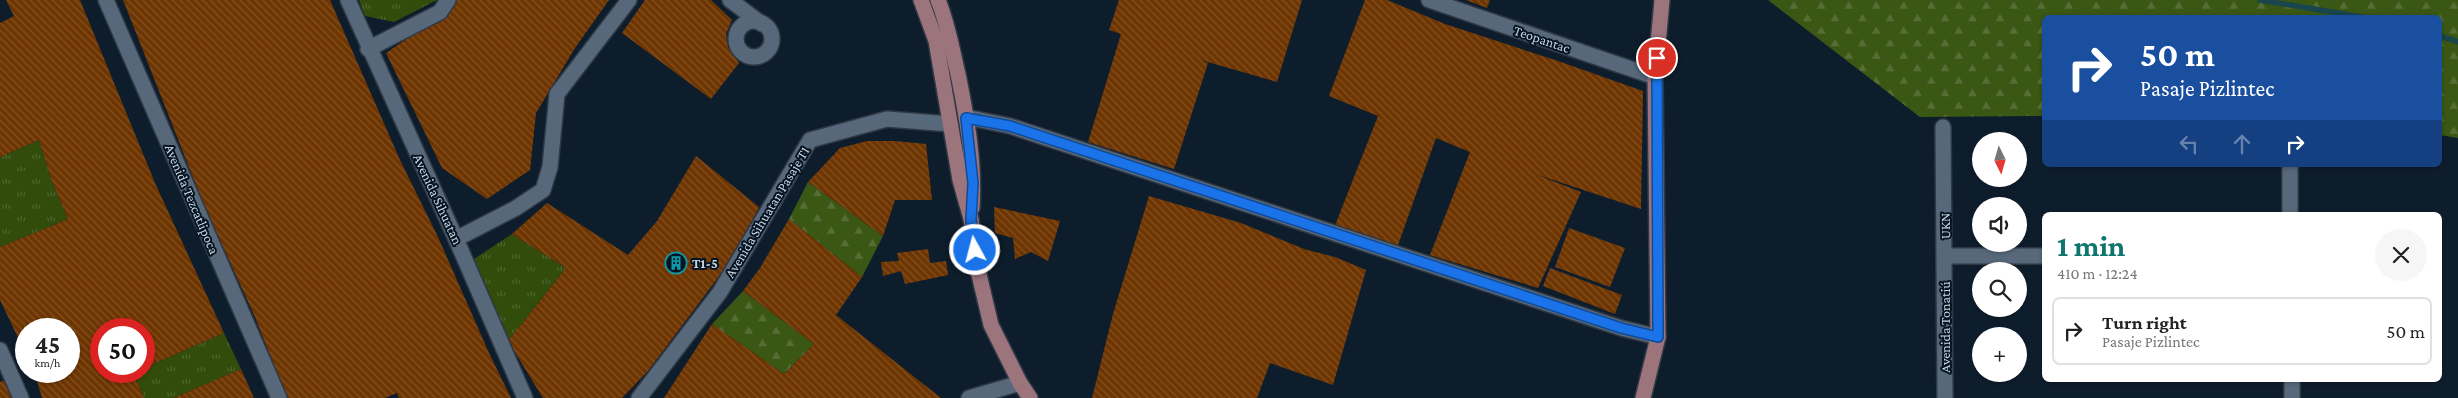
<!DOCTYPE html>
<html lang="en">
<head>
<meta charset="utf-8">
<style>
	body { margin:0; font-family:"Crimson Pro",serif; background:#f6f6f6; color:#222; height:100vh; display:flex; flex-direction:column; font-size:19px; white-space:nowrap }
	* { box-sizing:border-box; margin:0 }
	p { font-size:16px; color:#767676 }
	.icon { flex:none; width:28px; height:28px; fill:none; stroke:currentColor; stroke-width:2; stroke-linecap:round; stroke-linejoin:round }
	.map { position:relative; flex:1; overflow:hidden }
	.side { position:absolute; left:2042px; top:212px; width:400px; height:170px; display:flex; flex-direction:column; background:#fff; border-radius:8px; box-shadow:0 1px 4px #0004 }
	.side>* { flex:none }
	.banner { position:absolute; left:2042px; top:15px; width:400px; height:152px; border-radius:8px; box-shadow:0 1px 4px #0004; background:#1a4fa0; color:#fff; overflow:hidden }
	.needle { width:32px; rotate:175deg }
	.tools { position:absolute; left:1972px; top:132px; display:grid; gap:10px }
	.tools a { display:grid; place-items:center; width:55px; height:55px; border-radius:50%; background:#fff; box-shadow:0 1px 4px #0004; font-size:25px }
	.speed { position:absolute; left:15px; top:318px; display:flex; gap:10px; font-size:25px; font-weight:700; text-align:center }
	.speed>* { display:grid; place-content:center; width:65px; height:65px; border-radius:50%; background:#fff; box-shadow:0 1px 4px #0004; line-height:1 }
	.speed small { font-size:12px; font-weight:400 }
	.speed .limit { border:8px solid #d22; background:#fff; color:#111 }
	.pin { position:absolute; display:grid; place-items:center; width:42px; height:42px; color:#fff; margin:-21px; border:2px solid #fff; border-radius:50%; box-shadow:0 1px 5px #0007 }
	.me { position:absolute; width:55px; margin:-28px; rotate:353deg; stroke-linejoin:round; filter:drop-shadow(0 0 4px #0008) }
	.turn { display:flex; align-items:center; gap:18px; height:105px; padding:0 15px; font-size:22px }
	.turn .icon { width:65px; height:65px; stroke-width:2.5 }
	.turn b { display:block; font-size:35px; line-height:42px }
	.lanes { display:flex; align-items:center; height:48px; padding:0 15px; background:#0003; justify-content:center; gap:25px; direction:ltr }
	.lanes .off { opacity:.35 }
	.round { display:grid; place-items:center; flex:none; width:52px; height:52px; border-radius:26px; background:#f6f6f6 }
	.overview { display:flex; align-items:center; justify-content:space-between; height:85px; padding:0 15px }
	h1 { font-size:30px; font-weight:700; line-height:38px; color:#0f766e }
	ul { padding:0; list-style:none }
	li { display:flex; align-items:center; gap:15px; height:68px; margin:0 10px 8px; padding:0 5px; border:2px solid #e0e0e0; border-radius:8px }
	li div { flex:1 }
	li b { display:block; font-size:19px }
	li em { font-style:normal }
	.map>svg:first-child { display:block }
</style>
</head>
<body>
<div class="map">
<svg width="2458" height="398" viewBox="0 0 2458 398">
	<defs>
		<pattern id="grass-tufts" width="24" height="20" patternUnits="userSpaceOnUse" patternTransform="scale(1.25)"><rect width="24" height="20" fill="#324c0b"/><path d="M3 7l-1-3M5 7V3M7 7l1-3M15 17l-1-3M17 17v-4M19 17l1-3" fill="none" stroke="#4e652e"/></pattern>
		<pattern id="forest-firs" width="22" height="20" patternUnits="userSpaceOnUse" patternTransform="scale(1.25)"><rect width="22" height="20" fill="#3a5714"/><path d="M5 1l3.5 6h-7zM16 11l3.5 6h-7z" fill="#556e36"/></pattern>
		<pattern id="building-back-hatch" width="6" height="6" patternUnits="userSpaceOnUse" patternTransform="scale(1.25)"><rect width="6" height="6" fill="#6e3500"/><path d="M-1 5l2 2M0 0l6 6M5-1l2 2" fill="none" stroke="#815125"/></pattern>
	</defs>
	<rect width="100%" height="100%" fill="#0e1d2c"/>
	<!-- grass -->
	<g fill="url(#grass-tufts)">
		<path d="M359 0H437L394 22 365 16Z"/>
		<path d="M39 140 51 179 68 219 0 247V157Z"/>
		<path d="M512 234 566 268 508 341 474 259Z"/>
		<path d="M224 333 241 369 173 398H144L133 373 144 371V368Z"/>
	</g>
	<!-- forest -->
	<g fill="url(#forest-firs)">
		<path d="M1768 0H2458V138L2440 135V18H2045V116L1920 117Z"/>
		<path d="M808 182 883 236 862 277 789 219Z"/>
		<path d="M743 291 814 344 784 374 712 324Z"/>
	</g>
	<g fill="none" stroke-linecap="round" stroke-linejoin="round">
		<!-- stream -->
		<g stroke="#19454d" stroke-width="5.5">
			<path d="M2260 0 2368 18"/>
			<path d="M2440 36 2458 42"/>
		</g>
	</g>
	<!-- building -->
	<g fill="url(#building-back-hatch)">
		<path d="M6 0H80L155 183 224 333 144 368V329H101V371H137L133 373 144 398H42L34 371H69V329H26V354L0 300V247L68 219 51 179 39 140 0 157V23L14 16Z"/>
		<path d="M123 0H330L400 160 438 237 489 353 511 398H399L397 393 385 398H287L255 317 204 205Z"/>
		<path d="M457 0H609L575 48 536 113 530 170 487 199 442 168 386 53 420 30Z"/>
		<path d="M645 0H711L732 20 726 34 728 47 739 63 711 99 622 33Z"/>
		<path d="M1119 0H1302L1277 82 1201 60 1208 63 1174 169 1088 142 1121 34 1109 30Z"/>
		<path d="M1365 0H1387L1445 24 1561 62 1643 91 1641 209 1535 174 1581 192 1538 288 1430 255 1470 152 1436 138 1397 248 1334 228 1378 116 1329 96Z"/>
		<path d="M1466 0H1490L1487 8Z"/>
		<path d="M867 141H895L926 144 932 200H895L883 236 808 182 840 148Z"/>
		<path d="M696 156 759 207 745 236 723 271 648 371 622 398H543L508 341 566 268 512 234 547 203 628 255 657 221Z"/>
		<path d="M1149 196 1241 223 1304 249 1335 257 1366 270 1333 385 1270 363 1257 398H1092L1113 314Z"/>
		<path d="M994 207 1060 221 1048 261 1031 252 1015 259 1013 238 995 233Z"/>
		<path d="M789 219 862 277 836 315 941 398H664L712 324 784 374 814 344 743 291 760 268Z"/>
		<path d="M1569 228 1625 248 1610 287 1555 267Z"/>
		<path d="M928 249 930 263 946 261 948 275 905 284 901 271 883 276 881 262 899 261 897 253Z"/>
		<path d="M1550 268 1622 295 1615 314 1543 286Z"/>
		<path d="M241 369 254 398H173Z"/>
		<path d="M5 380 12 398H0V382Z"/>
	</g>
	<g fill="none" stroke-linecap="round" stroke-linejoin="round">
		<!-- minor casing -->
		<g stroke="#303845" stroke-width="18">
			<g id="minor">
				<path d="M106 0 279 398"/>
				<path d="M348 0 456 239 525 398"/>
				<path d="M730 0 762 24"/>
				<path d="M1429 0 1655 77"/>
				<circle cx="754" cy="39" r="18"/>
				<path d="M368 49 440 12 448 0"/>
				<path d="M966 117 1010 126 1621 328 1658 337"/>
				<path d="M1943 127 1945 398"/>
				<path d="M2290 165V215"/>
				<path d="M456 239 516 208 543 190 550 167 557 94 629 0"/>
				<path d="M1946 256H2045"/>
				<path d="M0 350 21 398"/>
				<path d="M639 398 720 292 810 140 887 119 950 124"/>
				<path d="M969 398 1020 383"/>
				<path d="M2292 398V380"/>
			</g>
		</g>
		<!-- major casing -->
		<g stroke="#303845" stroke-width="18">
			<g id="major">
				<path d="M921 0 936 41 960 180 971 219 977 266 991 325 1020 383 1030 398"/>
				<path d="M938 0C948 24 952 49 958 74 967 118 975 163 972 208"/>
				<path d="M1643 398 1658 337 1655 77 1662 0"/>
			</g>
		</g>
		<!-- minor -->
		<use href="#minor" stroke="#56687a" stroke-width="15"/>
		<!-- major -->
		<use href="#major" stroke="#9c757c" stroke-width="15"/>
	</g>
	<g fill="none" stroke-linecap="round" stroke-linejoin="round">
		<!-- route casing -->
		<g stroke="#114b97" stroke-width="12">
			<path id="route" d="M975 250 971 220 973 183 966 118 1010 126 1621 328 1658 337 1657 58"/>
		</g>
		<!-- route -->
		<use href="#route" stroke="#1a73e8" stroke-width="9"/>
	</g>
	<!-- icons -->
	<defs>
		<g id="building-ring" transform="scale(1.125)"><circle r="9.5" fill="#051422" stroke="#0f9aa8" stroke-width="1.5"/><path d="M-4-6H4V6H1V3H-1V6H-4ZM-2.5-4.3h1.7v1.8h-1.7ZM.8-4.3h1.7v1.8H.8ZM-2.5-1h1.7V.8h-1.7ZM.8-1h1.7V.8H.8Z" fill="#0f9aa8"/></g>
	</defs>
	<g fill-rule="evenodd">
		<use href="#building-ring" x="676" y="263"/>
	</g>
	<g text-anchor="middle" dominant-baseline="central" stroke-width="4" stroke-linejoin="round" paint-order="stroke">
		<!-- street labels -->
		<g font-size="14" fill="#cad4df" stroke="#051422">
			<text transform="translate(1542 39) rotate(19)">Teopantac</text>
			<text transform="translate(192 199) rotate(67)">Avenida Tezcatlipoca</text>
			<text transform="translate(438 199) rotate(65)">Avenida Sihuatan</text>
			<text transform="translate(767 212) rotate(-59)">Avenida Sihuatan Pasaje T1</text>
			<text transform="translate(1945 226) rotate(-91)">UKN</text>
			<text transform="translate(1945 327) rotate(-90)">Avenida Tonatiú</text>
		</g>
		<!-- poi labels -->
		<g font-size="14" font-weight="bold" fill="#cad4df" stroke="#051422" text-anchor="start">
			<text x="692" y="263">T1-5</text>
		</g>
	</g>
</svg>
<div class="tools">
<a><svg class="needle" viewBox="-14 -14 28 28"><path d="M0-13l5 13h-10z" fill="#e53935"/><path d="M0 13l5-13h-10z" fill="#767676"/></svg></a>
<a><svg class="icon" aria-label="sound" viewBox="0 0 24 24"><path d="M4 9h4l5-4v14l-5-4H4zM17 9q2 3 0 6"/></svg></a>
<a><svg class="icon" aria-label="search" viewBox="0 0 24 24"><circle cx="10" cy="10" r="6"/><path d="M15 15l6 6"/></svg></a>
<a>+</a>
</div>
<div class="speed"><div>45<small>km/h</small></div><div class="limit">50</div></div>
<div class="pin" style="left:1657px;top:58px;background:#d93025"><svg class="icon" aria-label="arrive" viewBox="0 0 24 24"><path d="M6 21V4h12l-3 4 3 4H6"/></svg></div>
<svg class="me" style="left:975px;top:250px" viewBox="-20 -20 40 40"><circle r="17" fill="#1a73e8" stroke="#fff" stroke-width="3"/><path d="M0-11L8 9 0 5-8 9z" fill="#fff"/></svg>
<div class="banner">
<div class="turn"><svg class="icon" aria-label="right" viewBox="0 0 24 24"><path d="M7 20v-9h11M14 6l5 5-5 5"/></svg><div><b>50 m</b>Pasaje Pizlintec</div></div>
<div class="lanes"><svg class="icon off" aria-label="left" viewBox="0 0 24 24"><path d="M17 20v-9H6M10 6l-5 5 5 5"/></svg><svg class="icon off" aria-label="ahead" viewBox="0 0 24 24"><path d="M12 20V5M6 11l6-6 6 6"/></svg><svg class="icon" aria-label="right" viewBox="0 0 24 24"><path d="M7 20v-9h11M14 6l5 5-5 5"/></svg></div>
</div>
<section class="side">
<div class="overview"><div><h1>1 min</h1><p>410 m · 12:24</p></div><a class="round"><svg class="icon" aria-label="close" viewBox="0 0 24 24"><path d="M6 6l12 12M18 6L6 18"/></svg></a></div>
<ul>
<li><svg class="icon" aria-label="right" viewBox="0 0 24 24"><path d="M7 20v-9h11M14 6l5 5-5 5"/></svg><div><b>Turn right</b><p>Pasaje Pizlintec</p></div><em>50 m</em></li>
</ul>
</section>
</div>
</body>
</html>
